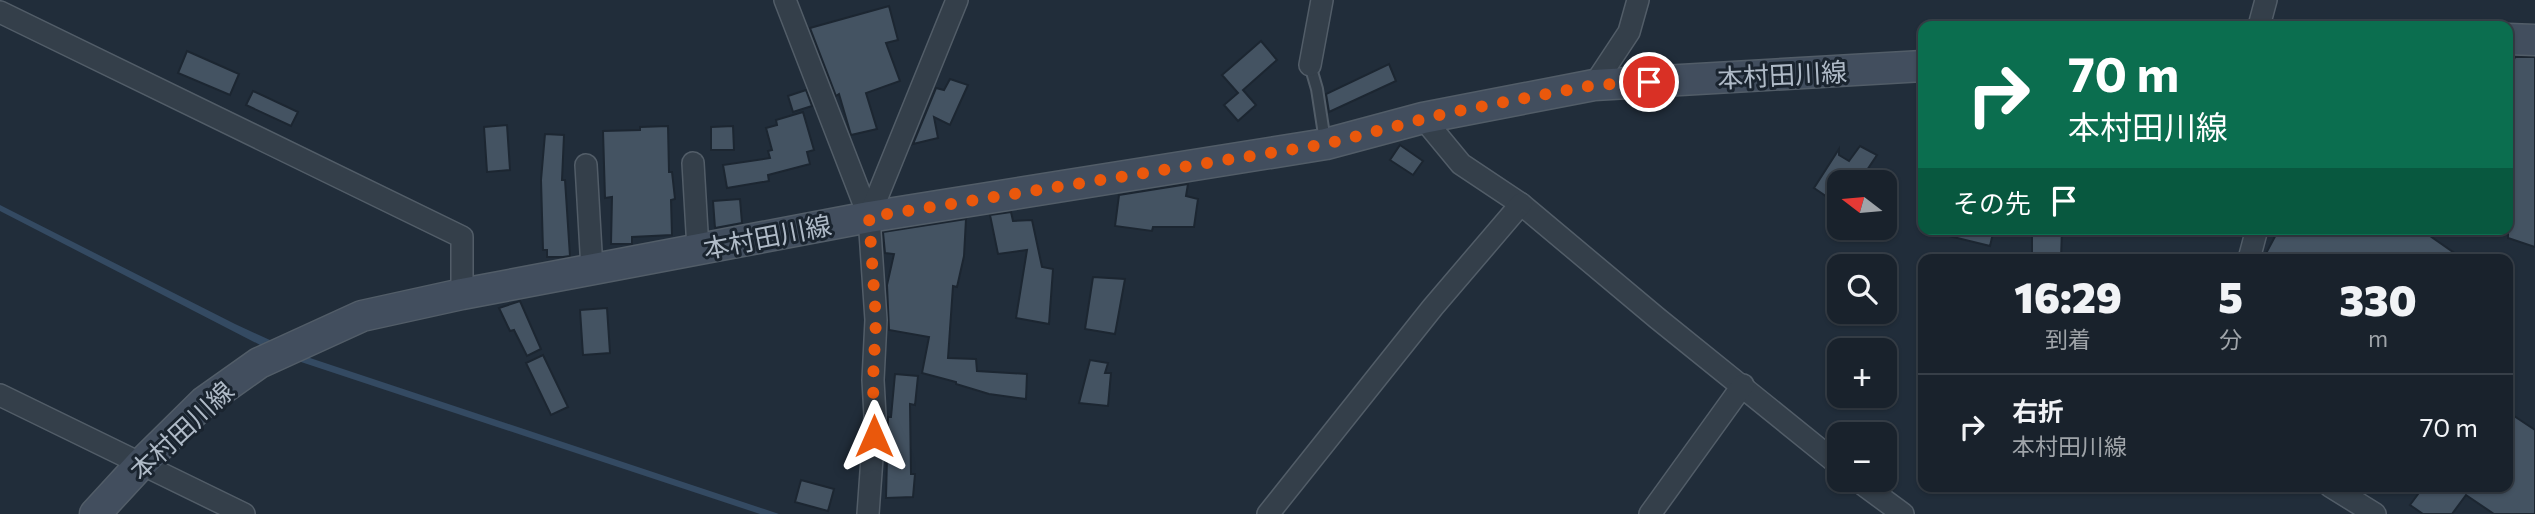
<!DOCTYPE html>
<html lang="ja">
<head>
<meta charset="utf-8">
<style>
	body { margin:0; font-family:Commissioner,"Noto Sans JP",sans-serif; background:#222a34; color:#f1f3f6; height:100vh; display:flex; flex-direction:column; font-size:26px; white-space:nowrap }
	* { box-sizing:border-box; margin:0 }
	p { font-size:23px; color:#9fa4a9 }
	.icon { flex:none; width:38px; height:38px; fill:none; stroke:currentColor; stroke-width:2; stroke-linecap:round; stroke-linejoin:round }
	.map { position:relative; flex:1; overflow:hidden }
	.panel { position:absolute; left:1918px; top:254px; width:595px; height:238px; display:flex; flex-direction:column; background:#19222c; border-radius:14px; box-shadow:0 2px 5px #0004,0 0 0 2px #373f48 }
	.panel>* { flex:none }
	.banner { position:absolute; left:1918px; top:21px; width:595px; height:214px; border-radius:14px; box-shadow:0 2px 5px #0004,0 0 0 2px #373f48; background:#0b6e4f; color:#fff; overflow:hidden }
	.needle { width:46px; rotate:286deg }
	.buttons { position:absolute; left:1827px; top:170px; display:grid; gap:14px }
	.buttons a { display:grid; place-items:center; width:70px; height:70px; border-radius:14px; background:#19222c; box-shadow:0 2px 5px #0004,0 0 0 2px #373f48; font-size:35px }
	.pin { position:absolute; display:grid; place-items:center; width:60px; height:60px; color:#fff; margin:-30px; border:4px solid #fff; border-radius:50%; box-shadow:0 2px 7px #0007 }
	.me { position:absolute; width:77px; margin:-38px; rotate:0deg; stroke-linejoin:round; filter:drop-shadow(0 0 5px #0008) }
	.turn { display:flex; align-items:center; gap:24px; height:147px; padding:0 35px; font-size:32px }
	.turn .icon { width:91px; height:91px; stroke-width:2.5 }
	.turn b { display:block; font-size:49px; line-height:60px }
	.then { display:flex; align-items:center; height:66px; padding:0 35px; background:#0003; gap:14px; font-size:26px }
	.eta { display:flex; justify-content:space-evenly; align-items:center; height:119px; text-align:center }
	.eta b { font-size:42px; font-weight:800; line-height:49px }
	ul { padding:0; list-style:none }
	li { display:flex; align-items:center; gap:21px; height:105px; padding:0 35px; border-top:2px solid #373f48 }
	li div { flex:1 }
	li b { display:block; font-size:26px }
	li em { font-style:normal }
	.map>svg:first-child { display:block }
</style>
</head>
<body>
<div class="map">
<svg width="2535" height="514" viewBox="0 0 2535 514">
	<rect width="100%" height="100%" fill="#212d3a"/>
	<!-- water -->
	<path fill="#344a62" d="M0 205 235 324 307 357 779 514H760L298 361 264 347 0 211Z"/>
	<!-- building -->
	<g fill="#445362" stroke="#1c2631" stroke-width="2">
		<path d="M889 6 898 40 886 43 900 81 866 93 877 129 851 135 839 94 836 96 810 28Z"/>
		<path d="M1261 41 1277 60 1243 90 1256 105 1238 121 1224 105 1238 93 1222 75Z"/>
		<path d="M187 51 239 74 230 95 178 73Z"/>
		<path d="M2515 57H2535V247L2508 238V75Z"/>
		<path d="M1389 64 1396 81 1329 112 1326 94Z"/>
		<path d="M950 79 968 85 950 125 934 117 938 138 913 144 936 88 944 90Z"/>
		<path d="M806 90 812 106 793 112 788 96Z"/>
		<path d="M253 91 298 112 291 126 246 105Z"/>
		<path d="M803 112 814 150 807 152 810 164 768 175 769 181 727 188 723 165 770 158 768 151 772 150 766 128 777 125 776 120Z"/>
		<path d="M507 125 510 170 487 172 484 127Z"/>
		<path d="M668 126 669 172H672L675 199 671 200 672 235 632 237V244H611L612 197 605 198 603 131 640 130V127Z"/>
		<path d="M733 126 734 150H711V127Z"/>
		<path d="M545 134 564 135 562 180H565L570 256 563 257H547V250H543L541 180Z"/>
		<path d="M1400 145 1423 161 1413 175 1390 160Z"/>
		<path d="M1860 146 1877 155 1859 182H1839V205L1814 188 1839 149V155L1849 161Z"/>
		<path d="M1188 184 1186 196 1198 199 1194 227H1153L1152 231 1115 226 1119 195Z"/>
		<path d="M740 199 742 223 715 228 713 201Z"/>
		<path d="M1011 212 1013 221 1032 220 1042 267 1053 269 1049 324 1016 318 1027 250 998 254 990 215Z"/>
		<path d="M966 219 964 256 957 287 953 286 948 358 976 359 977 371 1027 374 1026 399 989 394 956 384V382L922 373 929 337 889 330 887 285 894 254 885 253 883 232Z"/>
		<path d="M1946 229H1994L1990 246 1945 235Z"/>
		<path d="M2039 229H2062L2061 259H2032V231L2038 232Z"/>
		<path d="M2279 229H2420L2463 259H2263Z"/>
		<path d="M1093 277 1125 279 1115 334 1085 329Z"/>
		<path d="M520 301 541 349 527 356 514 330 510 331 499 308Z"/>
		<path d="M607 308 610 353 583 355 580 310Z"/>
		<path d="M543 355 568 407 551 415 526 363Z"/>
		<path d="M1090 360 1108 363 1105 373H1111L1108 406 1079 403Z"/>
		<path d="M895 374 918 376 915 405 910 404 911 474H915L913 497 886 498 888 417H891Z"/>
		<path d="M2508 412 2535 430V514H2494L2466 495 2452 514H2423L2410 505 2424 486H2508Z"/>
		<path d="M801 480 834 489 828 511 795 502Z"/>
	</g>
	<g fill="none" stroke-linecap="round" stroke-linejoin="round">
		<!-- service casing -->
		<g stroke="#525d68" stroke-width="14">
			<path id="service" d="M1310 65 1317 89 1325 141"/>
		</g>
		<!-- minor casing -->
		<g stroke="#525d68" stroke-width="24">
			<g id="minor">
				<path d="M785 0 869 217 876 320 873 380 875 416 868 514"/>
				<path d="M0 12 462 237V294"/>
				<path d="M2259 26 2266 0"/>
				<path d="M1310 65 1322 0"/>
				<path d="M1594 85 1629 32 1638 0"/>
				<path d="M1423 118 1461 164 1521 204 1657 318 1839 465"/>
				<path d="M693 163 698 249"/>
				<path d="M586 165 592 269"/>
				<path d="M869 217 957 0"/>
				<path d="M2249 259 2257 229"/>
				<path d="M0 395 244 514"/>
				<path d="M1857 480 1903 514"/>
				<path d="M2330 486 2375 514"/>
				<path d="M1268 514 1433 307 1521 204"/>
				<path d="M1650 514 1743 385"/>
			</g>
		</g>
		<!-- secondary casing -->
		<g stroke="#525d68" stroke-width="33">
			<g id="secondary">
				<path d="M2508 39 2535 40"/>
				<path d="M95 514 141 464 204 402 259 363 362 316 462 294 869 217 1326 144 1423 118 1594 85 1923 66"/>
			</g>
		</g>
		<!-- service -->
		<use href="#service" stroke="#343f4a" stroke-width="10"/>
		<!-- minor -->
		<use href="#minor" stroke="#343f4a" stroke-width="21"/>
		<!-- secondary -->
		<use href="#secondary" stroke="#424e5e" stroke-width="30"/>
	</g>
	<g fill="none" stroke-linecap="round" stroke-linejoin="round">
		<!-- route -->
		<path stroke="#ea580c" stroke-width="12" stroke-dasharray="0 21.6" d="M874 436 873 380 876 320 869 217 1326 144 1447 113 1594 85 1649 82"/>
	</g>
	<g text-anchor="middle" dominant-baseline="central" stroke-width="6" stroke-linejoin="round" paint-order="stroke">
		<!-- street labels -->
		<g font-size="26" fill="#afbac7" stroke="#1a242f">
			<text transform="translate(1782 74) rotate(-3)">本村田川線</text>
			<text transform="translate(767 236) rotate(-11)">本村田川線</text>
			<text transform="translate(181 430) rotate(-43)">本村田川線</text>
		</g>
	</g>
</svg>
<div class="buttons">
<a><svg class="needle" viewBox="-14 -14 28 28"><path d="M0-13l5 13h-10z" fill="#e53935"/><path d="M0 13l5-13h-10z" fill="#9fa4a9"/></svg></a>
<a><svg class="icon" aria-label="search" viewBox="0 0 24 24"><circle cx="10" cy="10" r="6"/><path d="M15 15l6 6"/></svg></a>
<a>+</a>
<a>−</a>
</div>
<div class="pin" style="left:1649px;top:82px;background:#d93025"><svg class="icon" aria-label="arrive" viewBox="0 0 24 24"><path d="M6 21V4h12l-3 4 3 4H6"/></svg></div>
<svg class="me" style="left:874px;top:436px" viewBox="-20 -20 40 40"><path d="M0-17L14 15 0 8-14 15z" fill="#ea580c" stroke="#fff" stroke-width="4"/></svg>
<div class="banner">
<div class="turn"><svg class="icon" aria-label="right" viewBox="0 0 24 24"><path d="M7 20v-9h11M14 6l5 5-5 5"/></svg><div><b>70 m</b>本村田川線</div></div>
<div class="then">その先<svg class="icon" aria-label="arrive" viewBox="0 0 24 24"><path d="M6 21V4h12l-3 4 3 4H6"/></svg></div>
</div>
<section class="panel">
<div class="eta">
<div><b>16:29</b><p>到着</p></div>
<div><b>5</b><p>分</p></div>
<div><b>330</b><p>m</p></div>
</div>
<ul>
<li><svg class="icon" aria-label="right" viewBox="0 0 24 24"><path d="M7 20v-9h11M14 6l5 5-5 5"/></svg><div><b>右折</b><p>本村田川線</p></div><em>70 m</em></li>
</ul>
</section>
</div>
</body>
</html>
